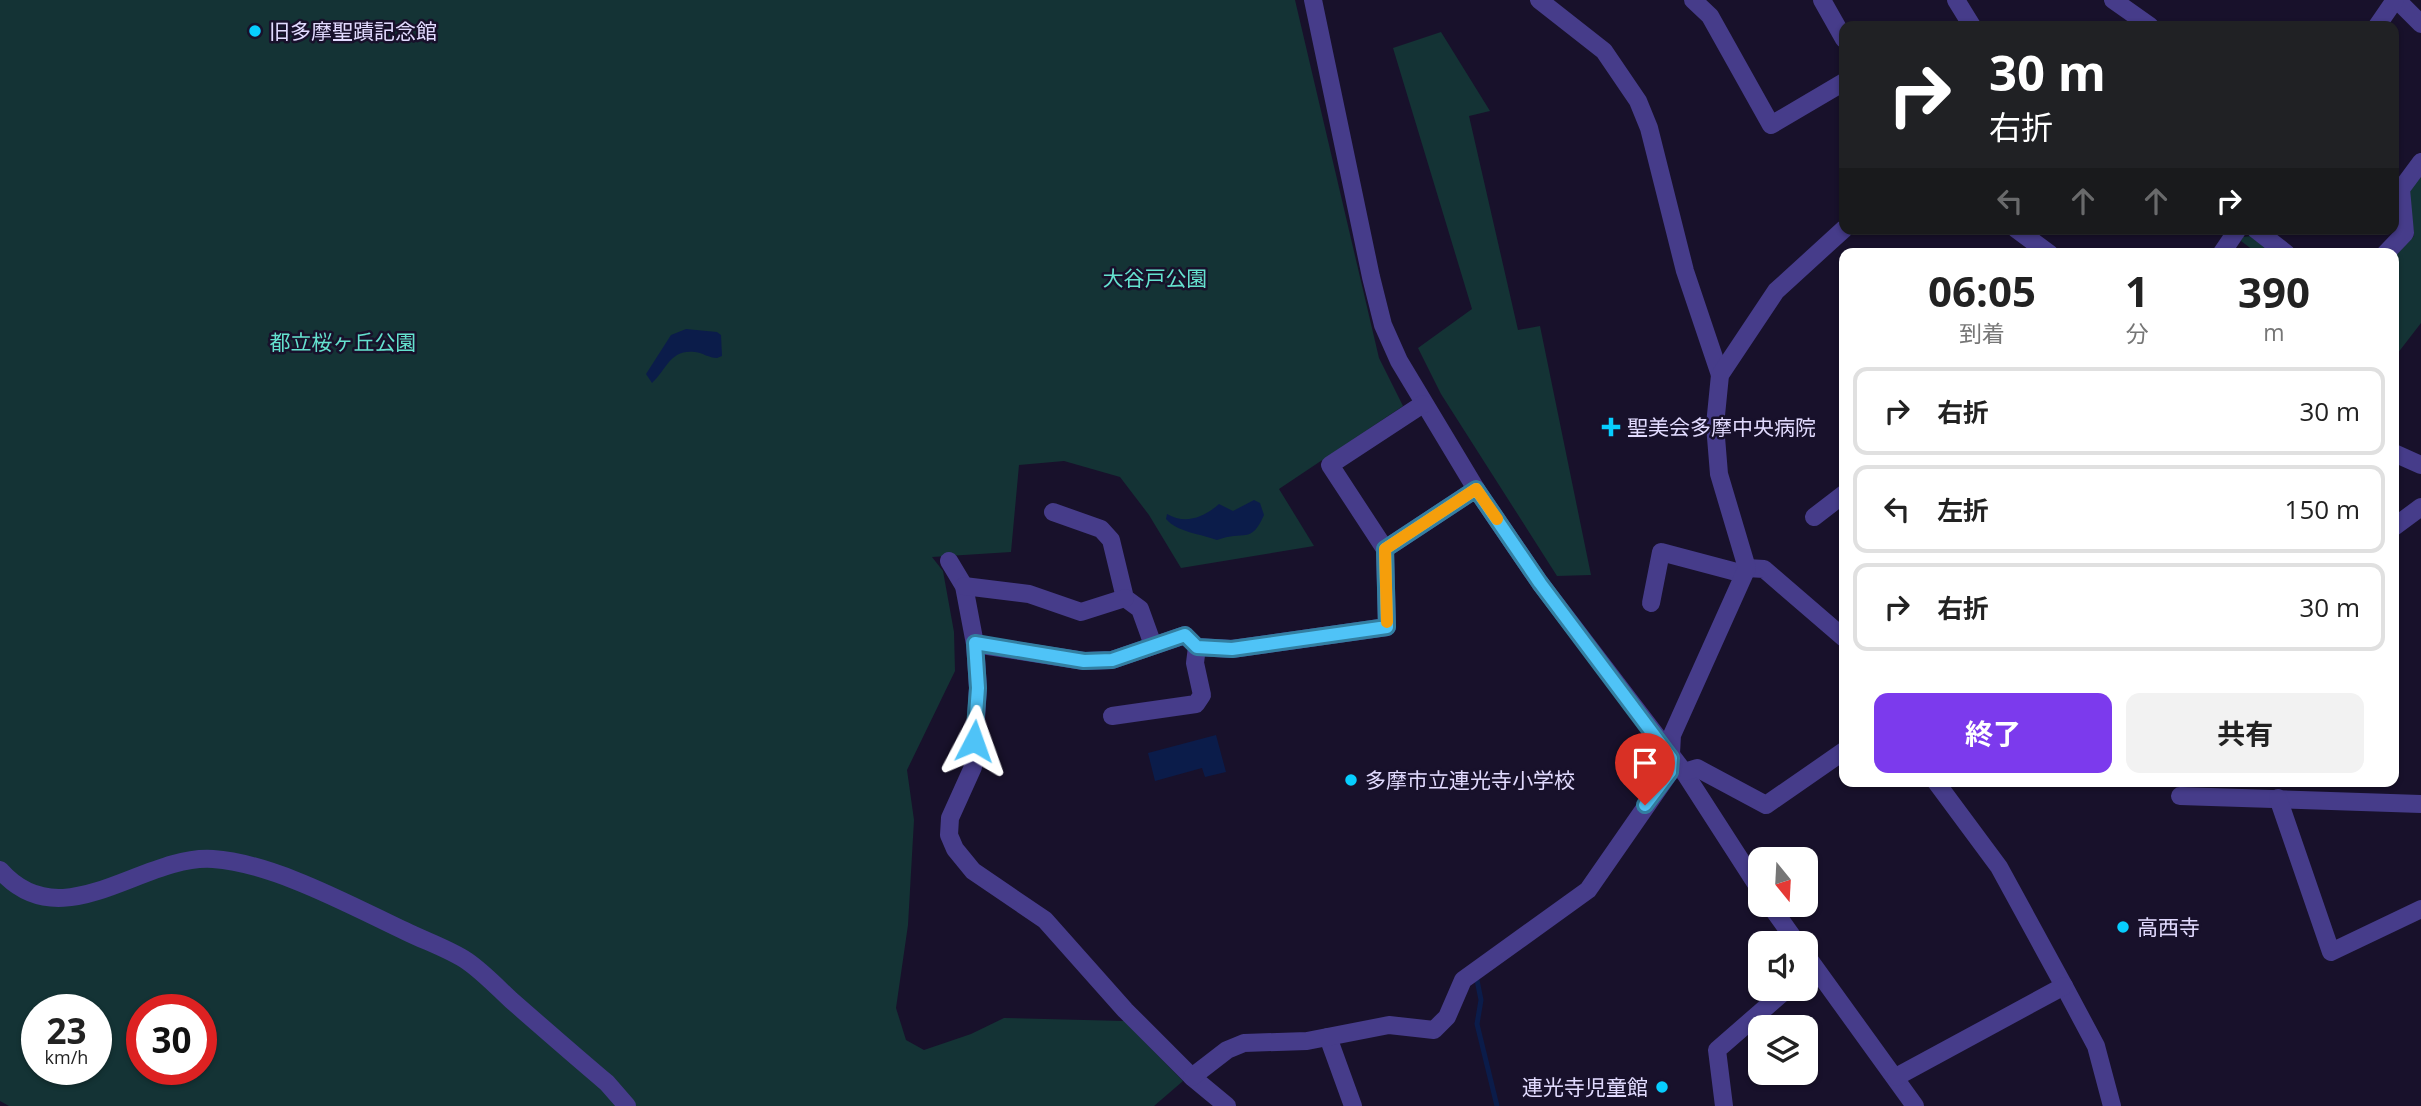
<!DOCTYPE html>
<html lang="ja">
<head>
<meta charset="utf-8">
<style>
	body { margin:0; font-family:"Open Sans","Noto Sans JP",sans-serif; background:#f2f2f2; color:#222; height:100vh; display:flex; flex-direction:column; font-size:26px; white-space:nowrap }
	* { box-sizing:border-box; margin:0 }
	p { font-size:23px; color:#767676 }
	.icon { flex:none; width:38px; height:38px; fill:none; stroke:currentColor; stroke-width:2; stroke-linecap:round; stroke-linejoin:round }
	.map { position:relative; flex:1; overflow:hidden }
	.sheet { position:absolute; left:1839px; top:248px; width:560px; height:539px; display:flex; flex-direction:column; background:#fff; border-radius:14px; box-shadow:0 2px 5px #0004 }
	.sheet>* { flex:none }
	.hud { position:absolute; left:1839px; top:21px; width:560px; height:214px; border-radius:14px; box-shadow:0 2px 5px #0004; background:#202124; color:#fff; overflow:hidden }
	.needle { width:46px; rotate:162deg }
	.controls { position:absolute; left:1748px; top:847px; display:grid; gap:14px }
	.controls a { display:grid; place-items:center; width:70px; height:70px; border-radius:14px; background:#fff; box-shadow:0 2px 5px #0004; font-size:35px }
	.speed { position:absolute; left:21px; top:994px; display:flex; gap:14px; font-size:35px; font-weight:700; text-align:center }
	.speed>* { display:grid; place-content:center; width:91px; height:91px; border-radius:50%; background:#fff; box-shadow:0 2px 5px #0004; line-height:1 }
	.speed small { font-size:18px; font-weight:400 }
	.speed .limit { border:10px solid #d22; background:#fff; color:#111 }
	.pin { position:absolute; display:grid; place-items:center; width:60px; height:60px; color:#fff; margin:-72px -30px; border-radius:50% 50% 50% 0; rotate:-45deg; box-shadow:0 0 7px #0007 }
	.pin .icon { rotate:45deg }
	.me { position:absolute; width:77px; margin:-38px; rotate:4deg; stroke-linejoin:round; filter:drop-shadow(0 0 5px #0008) }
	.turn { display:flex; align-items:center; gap:24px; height:147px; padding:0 35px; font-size:32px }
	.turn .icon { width:91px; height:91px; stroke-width:2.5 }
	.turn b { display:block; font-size:49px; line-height:60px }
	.lanes { display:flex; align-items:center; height:66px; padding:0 35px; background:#0003; justify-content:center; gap:35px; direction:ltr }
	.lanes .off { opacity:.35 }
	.eta { display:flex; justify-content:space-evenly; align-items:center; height:119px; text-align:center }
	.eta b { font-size:42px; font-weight:700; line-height:49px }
	.primary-button { display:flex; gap:14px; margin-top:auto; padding:14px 35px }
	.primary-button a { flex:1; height:80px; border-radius:14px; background:#7c3aed; color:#fff; font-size:28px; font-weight:700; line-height:80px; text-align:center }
	.primary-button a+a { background:#f2f2f2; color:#222 }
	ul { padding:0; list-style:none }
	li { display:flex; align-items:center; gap:21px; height:88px; margin:0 14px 10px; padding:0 21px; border:4px solid #e0e0e0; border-radius:14px }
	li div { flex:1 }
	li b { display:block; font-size:26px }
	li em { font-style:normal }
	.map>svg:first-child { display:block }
</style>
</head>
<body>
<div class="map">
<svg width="2421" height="1106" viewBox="0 0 2421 1106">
	<rect width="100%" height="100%" fill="#18112b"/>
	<!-- green -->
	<g fill="#143335" fill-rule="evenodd">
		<path d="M0 0H1295L1379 358 1403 406 1279 489 1314 546 1181 568 1149 515 1120 477 1064 461 1019 465 1011 552 932 557 943 571 954 632 955 671 907 770 914 820 908 925 896 1008 906 1040 924 1050 971 1034 1004 1018 1124 1021 1183 1081 1154 1106H9L0 1101ZM37 1010H96V1069H37ZM142 1010H201V1069H142Z"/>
		<path d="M1441 32 1490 111 1469 116 1518 330 1540 326 1591 575 1557 576 1441 394 1418 348 1472 309 1393 48Z"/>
		<path d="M2421 176V323L2394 358V257L2414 236 2409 192Z"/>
		<path d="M2251 236 2273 254H2258L2241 241 2243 237Z"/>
	</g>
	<!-- water -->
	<g fill="#0b1c4a">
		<path d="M686 329 717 332 721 335 722 356 717 358C709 358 703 353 695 352 670 349 667 369 652 383L646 374 671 335Z"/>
		<path d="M1254 500 1260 503 1264 515C1251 545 1244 530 1217 540 1201 534 1177 532 1166 519L1167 514C1186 525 1204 517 1219 504L1233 511Z"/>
		<path d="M1216 735 1226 772 1205 777 1202 768 1155 781 1148 753Z"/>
	</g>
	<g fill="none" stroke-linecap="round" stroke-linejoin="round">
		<!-- stream -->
		<path stroke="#0b1c4a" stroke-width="5" d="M1477 980 1481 1000 1477 1024 1497 1106"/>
		<!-- minor -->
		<g stroke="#463c8a" stroke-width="18">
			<path d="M1313 0 1371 277 1383 325 1399 361 1476 489 1540 583 1684 772 1760 890"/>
			<path d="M1539 0 1604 51 1638 101 1649 128 1685 271 1720 375"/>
			<path d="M1693 0 1710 16 1771 125 1844 82"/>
			<path d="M1822 0 1844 39"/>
			<path d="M1956 0 1972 26"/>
			<path d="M2113 0 2150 26"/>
			<path d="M2397 0 2421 24"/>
			<path d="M2377 26 2395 0"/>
			<path d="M2016 229 2050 254"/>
			<path d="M2255 229 2287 254"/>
			<path d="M2221 254 2238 229"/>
			<path d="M2385 254 2405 233 2401 189 2421 162"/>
			<path d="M2394 453 2421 465"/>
			<path d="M1053 512 1101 529 1111 540 1125 598 1140 609 1153 645"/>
			<path d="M1814 517 1844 494"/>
			<path d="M2394 527 2421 507"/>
			<path d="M1385 549 1330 465 1423 404"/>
			<path d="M949 561 964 586 975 644 978 688 973 767 950 818 949 835 955 849 973 871 1045 920 1125 1010 1192 1077 1227 1106"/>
			<path d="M1747 568 1764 569 1844 638"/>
			<path d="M964 586 1029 594 1081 612 1125 598"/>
			<path d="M1651 603 1661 552 1744 574"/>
			<path d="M975 644 1084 661 1112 660 1185 635 1197 647 1232 649 1387 627 1385 549 1476 489"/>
			<path d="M1112 716 1196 704 1202 695 1195 663 1197 647"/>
			<path d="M1684 772 1697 768 1766 805 1844 751"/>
			<path d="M1936 782 1999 867 2064 986 2096 1046 2112 1106"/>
			<path d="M2180 796 2421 804"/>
			<path d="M2278 798 2331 952 2421 909"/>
			<path d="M0 870C62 941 142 854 213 859 273 863 350 905 405 931 425 941 449 949 467 961 483 972 497 987 511 1000 543 1028 575 1056 607 1083L627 1106"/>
			<path d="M1770 905 1797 943"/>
			<path d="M1806 955 1915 1106"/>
			<path d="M1328 1037 1353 1106"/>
			<path d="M1192 1077 1227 1050 1244 1043 1307 1041 1389 1025 1434 1030 1447 1017 1463 980 1588 890 1670 772 1672 735 1747 568 1719 474 1715 425 1720 375 1776 291 1844 229"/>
			<path d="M1896 1077 2064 986"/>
			<path d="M1724 1106 1717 1050 1787 989"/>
		</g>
	</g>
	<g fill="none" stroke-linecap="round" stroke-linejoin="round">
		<!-- route casing -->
		<g stroke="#337fa1" stroke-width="18">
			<path id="route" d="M974 741 978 688 975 643 1084 661 1112 660 1185 635 1197 647 1232 649 1387 627 1385 549 1476 489 1540 583 1671 758 1670 772 1645 805"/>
		</g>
		<!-- route -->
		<use href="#route" stroke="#4fc3f7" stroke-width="12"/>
		<!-- slow -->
		<path stroke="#f59e0b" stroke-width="12" d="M1387 622 1385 549 1476 489 1497 519"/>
	</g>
	<!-- markers -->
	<g fill="#07ceff" stroke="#18112b" stroke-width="2.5">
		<circle cx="255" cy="31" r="7"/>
		<path d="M1607.5 416.5h7v7h7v7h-7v7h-7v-7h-7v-7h7z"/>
		<circle cx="1351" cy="780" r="7"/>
		<circle cx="2123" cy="927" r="7"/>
		<circle cx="1662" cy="1087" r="7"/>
	</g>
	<g text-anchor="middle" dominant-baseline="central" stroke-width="5" stroke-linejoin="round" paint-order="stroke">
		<!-- poi labels -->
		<g font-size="21" fill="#e2dbff" stroke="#18112b" text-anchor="start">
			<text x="269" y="31">旧多摩聖蹟記念館</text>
			<text x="1627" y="427">聖美会多摩中央病院</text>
			<text x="1365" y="780">多摩市立連光寺小学校</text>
			<text x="2137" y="927">高西寺</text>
			<text x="1648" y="1087" text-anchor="end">連光寺児童館</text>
		</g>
		<!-- park labels -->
		<g font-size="21" fill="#64e1ce" stroke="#18112b">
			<text x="1155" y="278">大谷戸公園</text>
			<text x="343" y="342">都立桜ヶ丘公園</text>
		</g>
	</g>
</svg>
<div class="controls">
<a><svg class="needle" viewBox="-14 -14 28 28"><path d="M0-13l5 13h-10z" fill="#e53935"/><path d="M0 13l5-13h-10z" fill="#767676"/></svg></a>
<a><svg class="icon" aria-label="sound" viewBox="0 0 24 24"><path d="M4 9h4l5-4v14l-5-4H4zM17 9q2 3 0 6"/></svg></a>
<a><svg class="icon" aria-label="layers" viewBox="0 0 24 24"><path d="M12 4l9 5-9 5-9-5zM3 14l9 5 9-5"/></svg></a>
</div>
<div class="speed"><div>23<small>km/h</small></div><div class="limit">30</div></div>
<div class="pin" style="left:1645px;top:805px;background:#d93025"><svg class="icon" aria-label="arrive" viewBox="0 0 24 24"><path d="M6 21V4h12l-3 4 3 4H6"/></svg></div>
<svg class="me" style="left:974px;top:741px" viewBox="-20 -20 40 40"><path d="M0-17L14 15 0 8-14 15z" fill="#4fc3f7" stroke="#fff" stroke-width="4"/></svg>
<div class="hud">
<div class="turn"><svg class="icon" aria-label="right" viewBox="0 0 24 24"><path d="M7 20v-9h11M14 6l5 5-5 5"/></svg><div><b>30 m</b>右折</div></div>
<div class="lanes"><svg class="icon off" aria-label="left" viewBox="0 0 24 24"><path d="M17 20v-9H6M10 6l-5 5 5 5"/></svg><svg class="icon off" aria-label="ahead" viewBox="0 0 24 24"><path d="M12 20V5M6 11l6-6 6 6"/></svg><svg class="icon off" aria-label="ahead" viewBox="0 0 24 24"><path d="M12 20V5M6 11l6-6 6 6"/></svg><svg class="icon" aria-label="right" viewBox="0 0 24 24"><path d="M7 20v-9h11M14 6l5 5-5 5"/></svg></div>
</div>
<section class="sheet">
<div class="eta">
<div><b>06:05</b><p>到着</p></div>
<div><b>1</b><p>分</p></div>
<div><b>390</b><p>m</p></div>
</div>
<ul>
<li><svg class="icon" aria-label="right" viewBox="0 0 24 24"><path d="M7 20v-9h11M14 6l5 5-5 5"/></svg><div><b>右折</b></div><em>30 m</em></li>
<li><svg class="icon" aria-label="left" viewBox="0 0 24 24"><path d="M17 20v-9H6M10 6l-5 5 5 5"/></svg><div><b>左折</b></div><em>150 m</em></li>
<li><svg class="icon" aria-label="right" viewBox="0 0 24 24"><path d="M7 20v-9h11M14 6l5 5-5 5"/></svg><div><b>右折</b></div><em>30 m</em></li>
</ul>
<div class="primary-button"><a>終了</a><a>共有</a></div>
</section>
</div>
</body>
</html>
